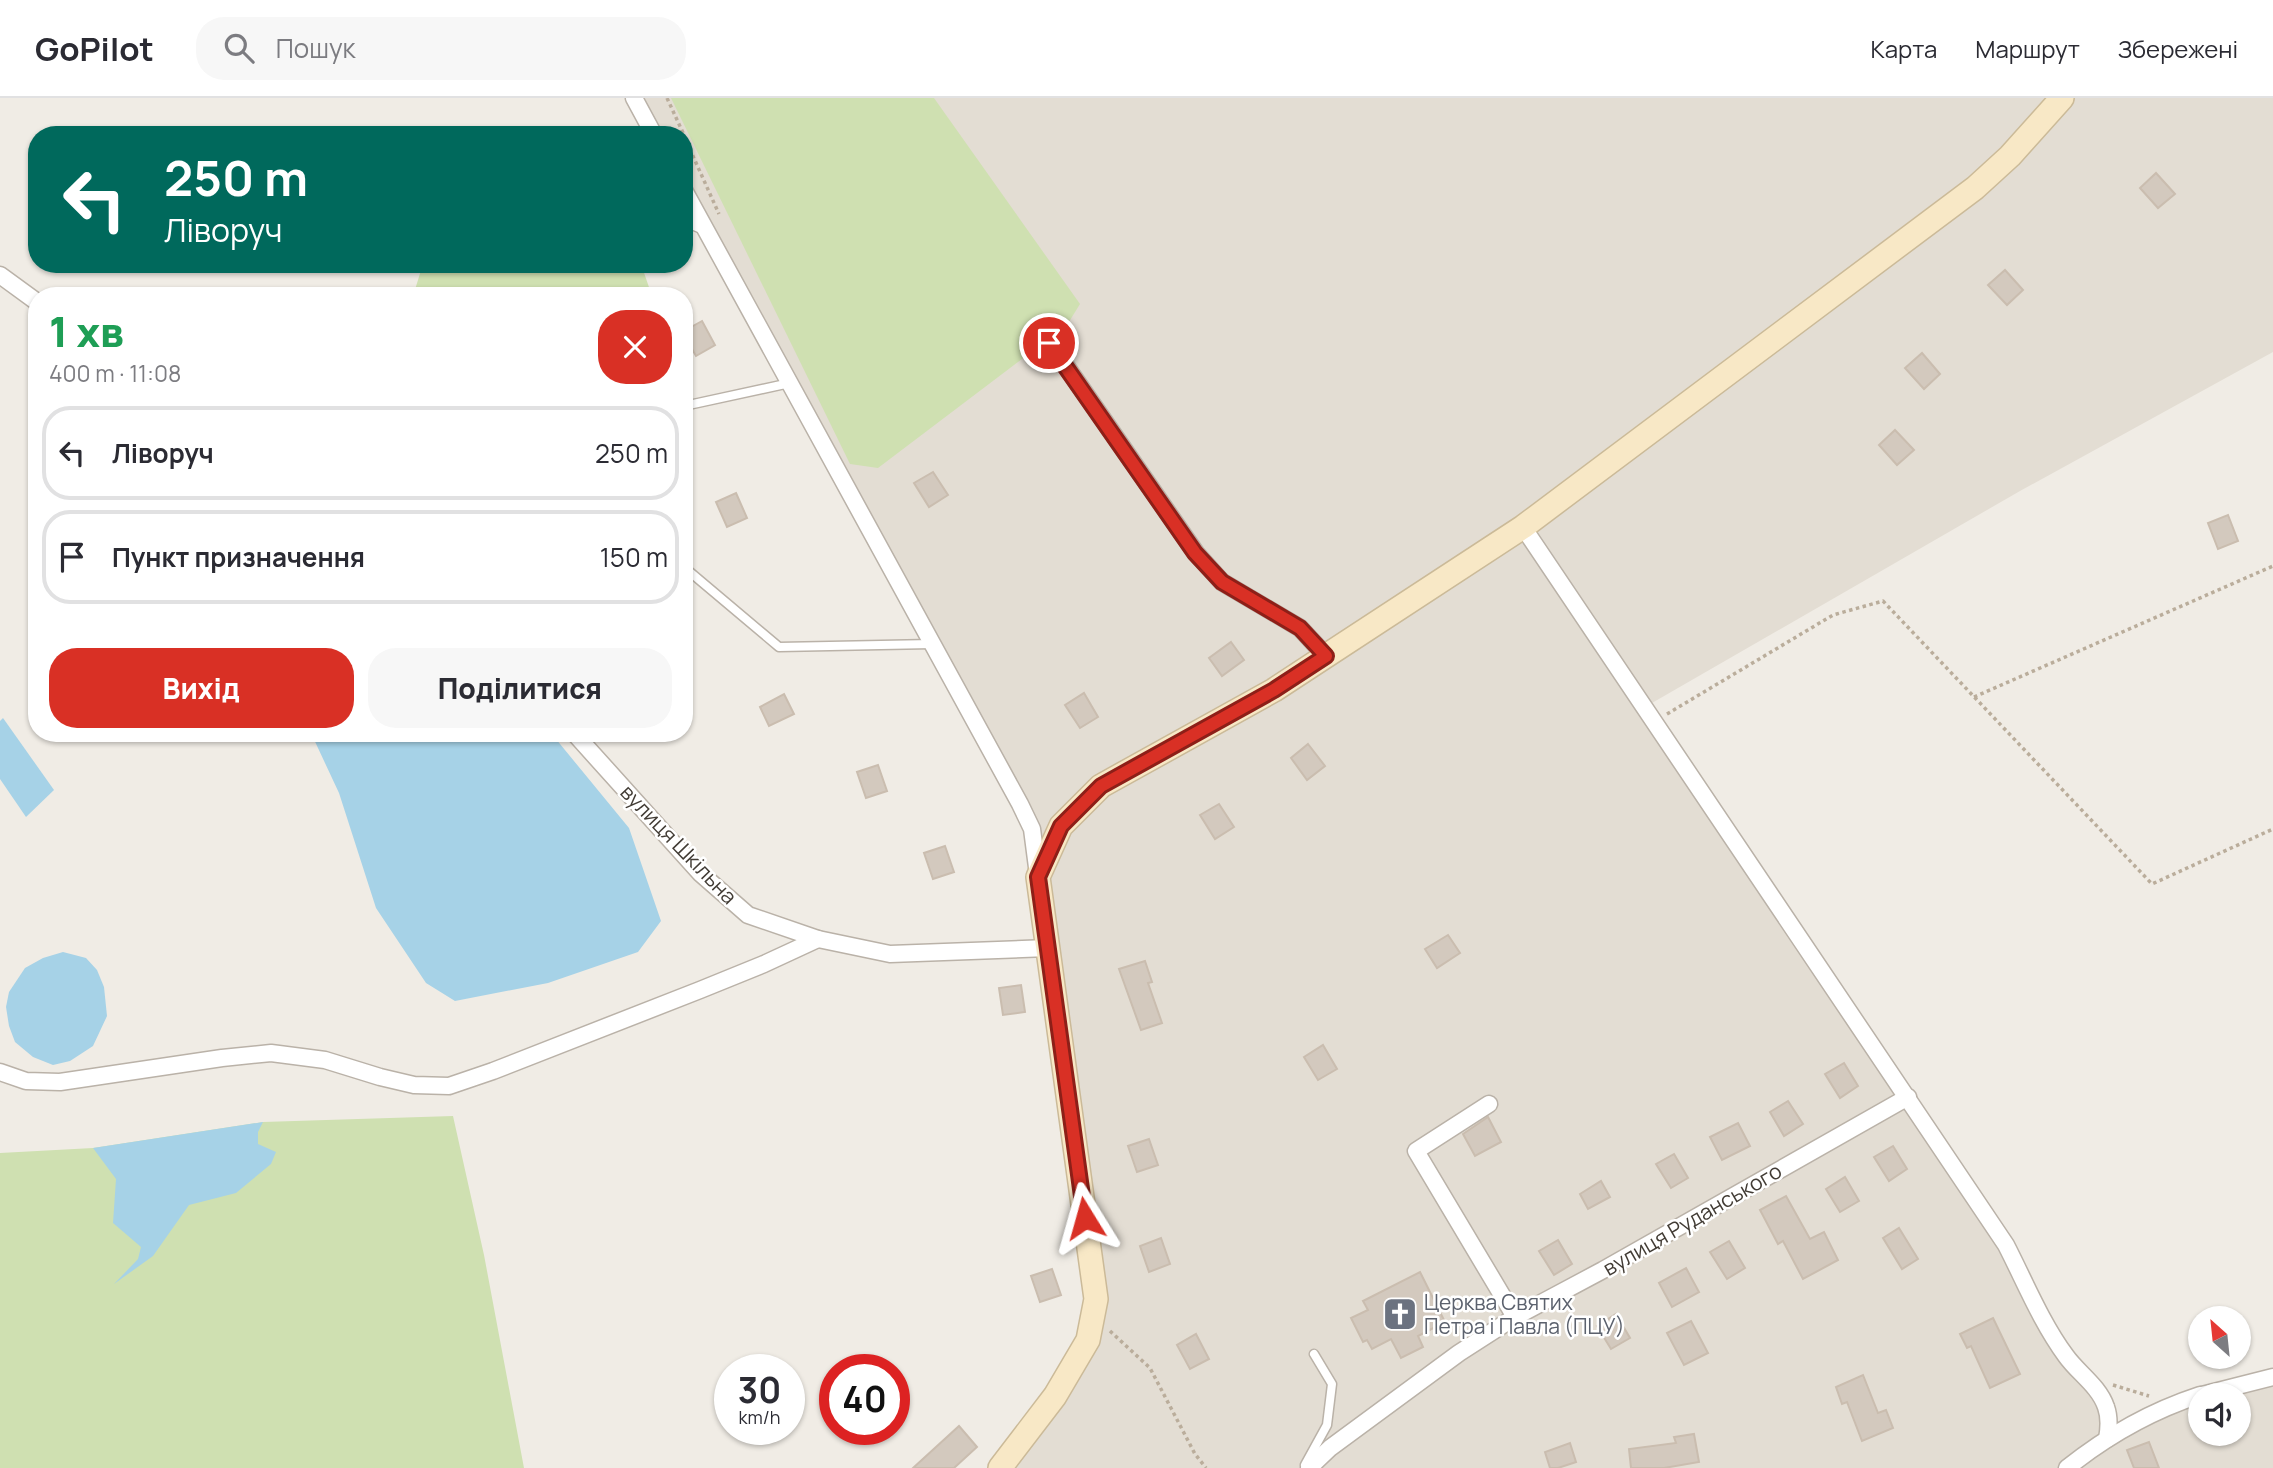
<!DOCTYPE html>
<html lang="uk">
<head>
<meta charset="utf-8">
<style>
	body { margin:0; font-family:Manrope,sans-serif; background:#f7f7f7; color:#2b2b33; height:100vh; display:flex; flex-direction:column; font-size:26px; white-space:nowrap }
	* { box-sizing:border-box; margin:0 }
	p { font-size:23px; color:#7c7c81 }
	.icon { flex:none; width:38px; height:38px; fill:none; stroke:currentColor; stroke-width:2; stroke-linecap:round; stroke-linejoin:round }
	.map { position:relative; flex:1; overflow:hidden }
	.side { position:absolute; left:28px; top:189px; width:665px; height:455px; display:flex; flex-direction:column; background:#fff; border-radius:28px; box-shadow:0 2px 5px #0004 }
	.side>* { flex:none }
	.banner { position:absolute; left:28px; top:28px; width:665px; height:147px; border-radius:28px; box-shadow:0 2px 5px #0004; background:#00695c; color:#fff; overflow:hidden }
	.needle { width:46px; rotate:333deg }
	.controls { position:absolute; left:2188px; top:1208px; display:grid; gap:14px }
	.controls a { display:grid; place-items:center; width:63px; height:63px; border-radius:50%; background:#fff; box-shadow:0 2px 5px #0004; font-size:35px }
	.speed { position:absolute; left:714px; top:1256px; display:flex; gap:14px; font-size:35px; font-weight:700; text-align:center }
	.speed>* { display:grid; place-content:center; width:91px; height:91px; border-radius:50%; background:#fff; box-shadow:0 2px 5px #0004; line-height:1 }
	.speed small { font-size:18px; font-weight:400 }
	.speed .limit { border:10px solid #d22; background:#fff; color:#111 }
	.pin { position:absolute; display:grid; place-items:center; width:60px; height:60px; color:#fff; margin:-30px; border:4px solid #fff; border-radius:50%; box-shadow:0 2px 7px #0007 }
	.me { position:absolute; width:77px; margin:-38px; rotate:352deg; stroke-linejoin:round; filter:drop-shadow(0 0 5px #0008) }
	.turn { display:flex; align-items:center; gap:24px; height:147px; padding:0 21px; font-size:32px }
	.turn .icon { width:91px; height:91px; stroke-width:2.5 }
	.turn b { display:block; font-size:49px; line-height:60px }
	.round { display:grid; place-items:center; flex:none; width:74px; height:74px; border-radius:28px; background:#f7f7f7 }
	.headline { display:flex; align-items:center; justify-content:space-between; height:119px; padding:0 21px }
	h1 { font-size:42px; font-weight:800; line-height:52px; color:#1e9e55 }
	.primary-button { display:flex; gap:14px; margin-top:auto; padding:14px 21px }
	.primary-button a { flex:1; height:80px; border-radius:28px; background:#d93025; color:#fff; font-size:28px; font-weight:800; line-height:80px; text-align:center }
	.primary-button a+a { background:#f7f7f7; color:#2b2b33 }
	ul { padding:0; list-style:none }
	li { display:flex; align-items:center; gap:21px; height:94px; margin:0 14px 10px; padding:0 7px; border:4px solid #e1e1e2; border-radius:28px }
	li div { flex:1 }
	li b { display:block; font-size:26px }
	li em { font-style:normal }
	header { display:flex; align-items:center; gap:42px; box-sizing:border-box; height:98px; padding:0 35px; background:#fff; border-bottom:2px solid #e1e1e2 }
	header strong { font-size:33px }
	nav { display:flex; gap:38px; margin-inline-start:auto; font-size:24px }
	.search { width:490px; height:63px; background:#f7f7f7; display:flex; align-items:center; gap:18px; box-sizing:border-box; padding:0 24px; border-radius:28px; color:#7c7c81; font-size:26px }
	.map>svg:first-child { display:block }
</style>
</head>
<body>
<header>
<strong>GoPilot</strong>
<div class="search"><svg class="icon" aria-label="search" viewBox="0 0 24 24"><circle cx="10" cy="10" r="6"/><path d="M15 15l6 6"/></svg>Пошук</div>
<nav><a>Карта</a><a>Маршрут</a><a>Збережені</a></nav>
</header>
<div class="map">
<svg width="2273" height="1370" viewBox="0 0 2273 1370">
	<rect width="100%" height="100%" fill="#f0ece5"/>
	<!-- residential -->
	<path fill="#e3ddd3" d="M634 0H2273V254L2020 393 1645 609 2029 1193 2099 1295 2108 1340 2200 1297V1335H2238V1297H2202L2273 1279V1370H1000L1055 1298 1096 1201 1032 731 684 92V37H654Z"/>
	<!-- green -->
	<g fill="#cfe0b1">
		<path d="M671 0H934L1080 206 1067 227 878 370 850 366Z"/>
		<path d="M423 166H641L652 198H413Z"/>
		<path d="M453 1018 484 1157 524 1370H0V1055L93 1050 263 1024Z"/>
	</g>
	<!-- water -->
	<g fill="#a6d2e7">
		<path d="M3 620 54 692 26 719 0 681V623Z"/>
		<path d="M311 635H551L629 730 661 823 638 854 548 885 455 903 426 885 376 810 339 695Z"/>
		<path d="M63 854 86 860 97 872 104 889 107 918 93 948 70 963 53 967 33 959 15 944 9 928 6 909 9 894 25 870 43 860Z"/>
		<path d="M263 1024 258 1034V1046L276 1054 271 1066 236 1095 189 1107 153 1158 114 1186 138 1161 141 1149 113 1125 116 1081 93 1050Z"/>
	</g>
	<!-- building -->
	<g fill="#d3c9be" stroke="#cabdaf" stroke-width="2">
		<path d="M2156 75 2175 96 2158 110 2140 90Z"/>
		<path d="M2005 172 2023 192 2007 207 1988 187Z"/>
		<path d="M702 223 715 247 696 258 684 237V233Z"/>
		<path d="M1922 255 1940 276 1924 291 1905 270Z"/>
		<path d="M1895 332 1914 352 1897 367 1879 347Z"/>
		<path d="M933 374 948 397 929 409 914 385Z"/>
		<path d="M736 395 747 420 727 429 716 404Z"/>
		<path d="M2228 417 2238 443 2218 451 2208 425Z"/>
		<path d="M1231 544 1244 562 1222 578 1209 560Z"/>
		<path d="M1084 595 1098 619 1080 630 1065 607Z"/>
		<path d="M784 596 794 616 769 628 760 609Z"/>
		<path d="M1308 646 1325 668 1307 682 1291 660Z"/>
		<path d="M878 667 887 693 866 700 857 674Z"/>
		<path d="M1219 706 1234 729 1215 741 1200 717Z"/>
		<path d="M945 748 954 774 933 781 924 755Z"/>
		<path d="M1448 837 1460 855 1437 870 1425 851Z"/>
		<path d="M1145 863 1152 884 1148 885 1162 925 1141 932 1119 871Z"/>
		<path d="M1021 887 1025 914 1003 917 999 890Z"/>
		<path d="M1323 947 1337 971 1318 982 1304 959Z"/>
		<path d="M1844 965 1858 988 1840 1000 1825 976Z"/>
		<path d="M1788 1003 1803 1026 1784 1038 1770 1014Z"/>
		<path d="M1488 1019 1501 1044 1475 1058 1463 1036Z"/>
		<path d="M1738 1025 1750 1048 1722 1062 1710 1039Z"/>
		<path d="M1149 1041 1158 1067 1137 1074 1128 1048Z"/>
		<path d="M1893 1048 1907 1071 1889 1083 1874 1059Z"/>
		<path d="M1674 1056 1688 1080 1671 1090 1656 1066Z"/>
		<path d="M1845 1079 1859 1103 1840 1114 1826 1091Z"/>
		<path d="M1601 1083 1610 1099 1588 1111 1580 1096Z"/>
		<path d="M1786 1098 1810 1141 1824 1134 1838 1162 1803 1181 1783 1143 1778 1146 1760 1112Z"/>
		<path d="M1899 1130 1918 1161 1902 1171 1883 1140Z"/>
		<path d="M1161 1140 1170 1166 1149 1174 1140 1148Z"/>
		<path d="M1558 1142 1572 1166 1554 1177 1539 1153Z"/>
		<path d="M1729 1143 1745 1170 1727 1181 1710 1154Z"/>
		<path d="M1686 1170 1699 1194 1672 1209 1659 1185Z"/>
		<path d="M1052 1171 1061 1197 1040 1204 1031 1178Z"/>
		<path d="M1420 1174 1445 1224 1418 1238 1423 1249 1401 1260 1391 1241 1372 1251 1367 1242 1363 1244 1351 1220 1368 1212 1363 1203Z"/>
		<path d="M1616 1216 1630 1240 1611 1251 1597 1228Z"/>
		<path d="M1993 1220 2020 1276 1990 1290 1971 1248 1967 1250 1960 1236Z"/>
		<path d="M1691 1223 1708 1255 1684 1267 1667 1235Z"/>
		<path d="M1196 1236 1209 1261 1190 1271 1177 1247Z"/>
		<path d="M1863 1277 1878 1315 1886 1312 1893 1330 1862 1343 1847 1304 1842 1306 1836 1289Z"/>
		<path d="M959 1328 977 1349 954 1370H913Z"/>
		<path d="M1694 1336 1699 1364 1664 1370H1631L1629 1351 1676 1345 1674 1339Z"/>
		<path d="M2149 1344 2159 1370H2134L2127 1352Z"/>
		<path d="M1570 1345 1576 1364 1558 1370H1550L1545 1354Z"/>
	</g>
	<g fill="none" stroke-linecap="round" stroke-linejoin="round">
		<!-- lane casing -->
		<g stroke="#bab2a8" stroke-width="11">
			<g id="lane">
				<path d="M684 124 704 132"/>
				<path d="M684 308 790 285"/>
				<path d="M684 469 779 549 932 546"/>
				<path d="M1305 1367 1327 1327 1332 1286 1314 1256"/>
			</g>
		</g>
		<!-- street casing -->
		<g stroke="#bab2a8" stroke-width="19">
			<g id="street">
				<path d="M634 0 654 37"/>
				<path d="M684 92 1020 706 1032 731 1038 777"/>
				<path d="M0 177 37 204"/>
				<path d="M1050 245 1196 455 1222 484 1300 530 1326 558"/>
				<path d="M1523 429 2006 1147C2025 1184 2041 1224 2066 1258 2078 1275 2099 1288 2106 1309 2110 1320 2109 1330 2107 1341"/>
				<path d="M574 635 700 775 748 817 818 841 890 856 1048 850"/>
				<path d="M0 974 26 983 60 984 222 960 271 955 325 962 380 979 414 987 449 988 493 973 700 892 764 866 818 841"/>
				<path d="M1489 1006 1416 1053 1515 1219"/>
				<path d="M2202 1297 2273 1279"/>
				<path d="M1309 1370 1330 1350 1459 1255 1515 1219 1603 1172 1908 999"/>
				<path d="M2067 1370C2107 1338 2151 1313 2200 1297"/>
			</g>
		</g>
		<!-- secondary casing -->
		<g stroke="#cbba98" stroke-width="26">
			<path id="secondary" d="M1000 1370 1055 1298 1088 1242 1096 1201 1038 779 1061 728 1101 688 1274 592 1523 429 1975 90 2010 58 2062 0"/>
		</g>
		<!-- path -->
		<g stroke="#baad9b" stroke-width="3.5" stroke-dasharray="3.5 3.5" stroke-linecap="butt">
			<path d="M667 0 684 37"/>
			<path d="M684 38 719 116"/>
			<path d="M1974 599 2273 468"/>
			<path d="M1667 616 1833 517 1883 503 2152 786 2273 731"/>
			<path d="M1110 1233 1150 1270 1195 1356 1206 1370"/>
			<path d="M2113 1287 2149 1298"/>
		</g>
		<!-- lane -->
		<use href="#lane" stroke="#fff" stroke-width="8"/>
		<!-- street -->
		<use href="#street" stroke="#fff" stroke-width="16"/>
		<!-- secondary -->
		<use href="#secondary" stroke="#f8e8c6" stroke-width="23"/>
	</g>
	<g fill="none" stroke-linecap="round" stroke-linejoin="round">
		<!-- route casing -->
		<g stroke="#8d1f18" stroke-width="18">
			<path id="route" d="M1049 245 1195 455 1222 484 1300 530 1326 558 1274 592 1101 688 1061 728 1038 779 1085 1120"/>
		</g>
		<!-- route -->
		<use href="#route" stroke="#d93025" stroke-width="12"/>
	</g>
	<!-- icons -->
	<defs>
		<g id="church-square" transform="scale(1.75)"><rect x="-9" y="-9" width="18" height="18" rx="4" fill="#6b7280" stroke="#fff"/><path d="M-1.2-6h2.4v3.5h3.3v2.4h-3.3V6h-2.4V-.1h-3.3v-2.4h3.3Z" fill="#fff"/></g>
	</defs>
	<g fill-rule="evenodd">
		<use href="#church-square" x="1400" y="1216"/>
	</g>
	<g text-anchor="middle" dominant-baseline="central" stroke-width="5" stroke-linejoin="round" paint-order="stroke">
		<!-- street labels -->
		<g font-size="21" fill="#423c35" stroke="#fff">
			<text transform="translate(679 746) rotate(46)">вулиця Шкільна</text>
			<text transform="translate(1692 1121) rotate(-30)">вулиця Руданського</text>
		</g>
		<!-- worship labels -->
		<g font-size="21" fill="#5b616d" stroke="#fff" text-anchor="start">
			<text x="1424" y="1204">Церква Святих<tspan x="1424" dy="24">Петра і Павла (ПЦУ)</tspan></text>
		</g>
	</g>
</svg>
<div class="controls">
<a><svg class="needle" viewBox="-14 -14 28 28"><path d="M0-13l5 13h-10z" fill="#e53935"/><path d="M0 13l5-13h-10z" fill="#7c7c81"/></svg></a>
<a><svg class="icon" aria-label="sound" viewBox="0 0 24 24"><path d="M4 9h4l5-4v14l-5-4H4zM17 9q2 3 0 6"/></svg></a>
</div>
<div class="speed"><div>30<small>km/h</small></div><div class="limit">40</div></div>
<div class="pin" style="left:1049px;top:245px;background:#d93025"><svg class="icon" aria-label="arrive" viewBox="0 0 24 24"><path d="M6 21V4h12l-3 4 3 4H6"/></svg></div>
<svg class="me" style="left:1085px;top:1120px" viewBox="-20 -20 40 40"><path d="M0-17L14 15 0 8-14 15z" fill="#d93025" stroke="#fff" stroke-width="4"/></svg>
<div class="banner">
<div class="turn"><svg class="icon" aria-label="left" viewBox="0 0 24 24"><path d="M17 20v-9H6M10 6l-5 5 5 5"/></svg><div><b>250 m</b>Ліворуч</div></div>
</div>
<section class="side">
<div class="headline"><div><h1>1 хв</h1><p>400 m · 11:08</p></div><a class="round" style="background:#d93025;color:#fff"><svg class="icon" aria-label="close" viewBox="0 0 24 24"><path d="M6 6l12 12M18 6L6 18"/></svg></a></div>
<ul>
<li><svg class="icon" aria-label="left" viewBox="0 0 24 24"><path d="M17 20v-9H6M10 6l-5 5 5 5"/></svg><div><b>Ліворуч</b></div><em>250 m</em></li>
<li><svg class="icon" aria-label="arrive" viewBox="0 0 24 24"><path d="M6 21V4h12l-3 4 3 4H6"/></svg><div><b>Пункт призначення</b></div><em>150 m</em></li>
</ul>
<div class="primary-button"><a>Вихід</a><a>Поділитися</a></div>
</section>
</div>
</body>
</html>
